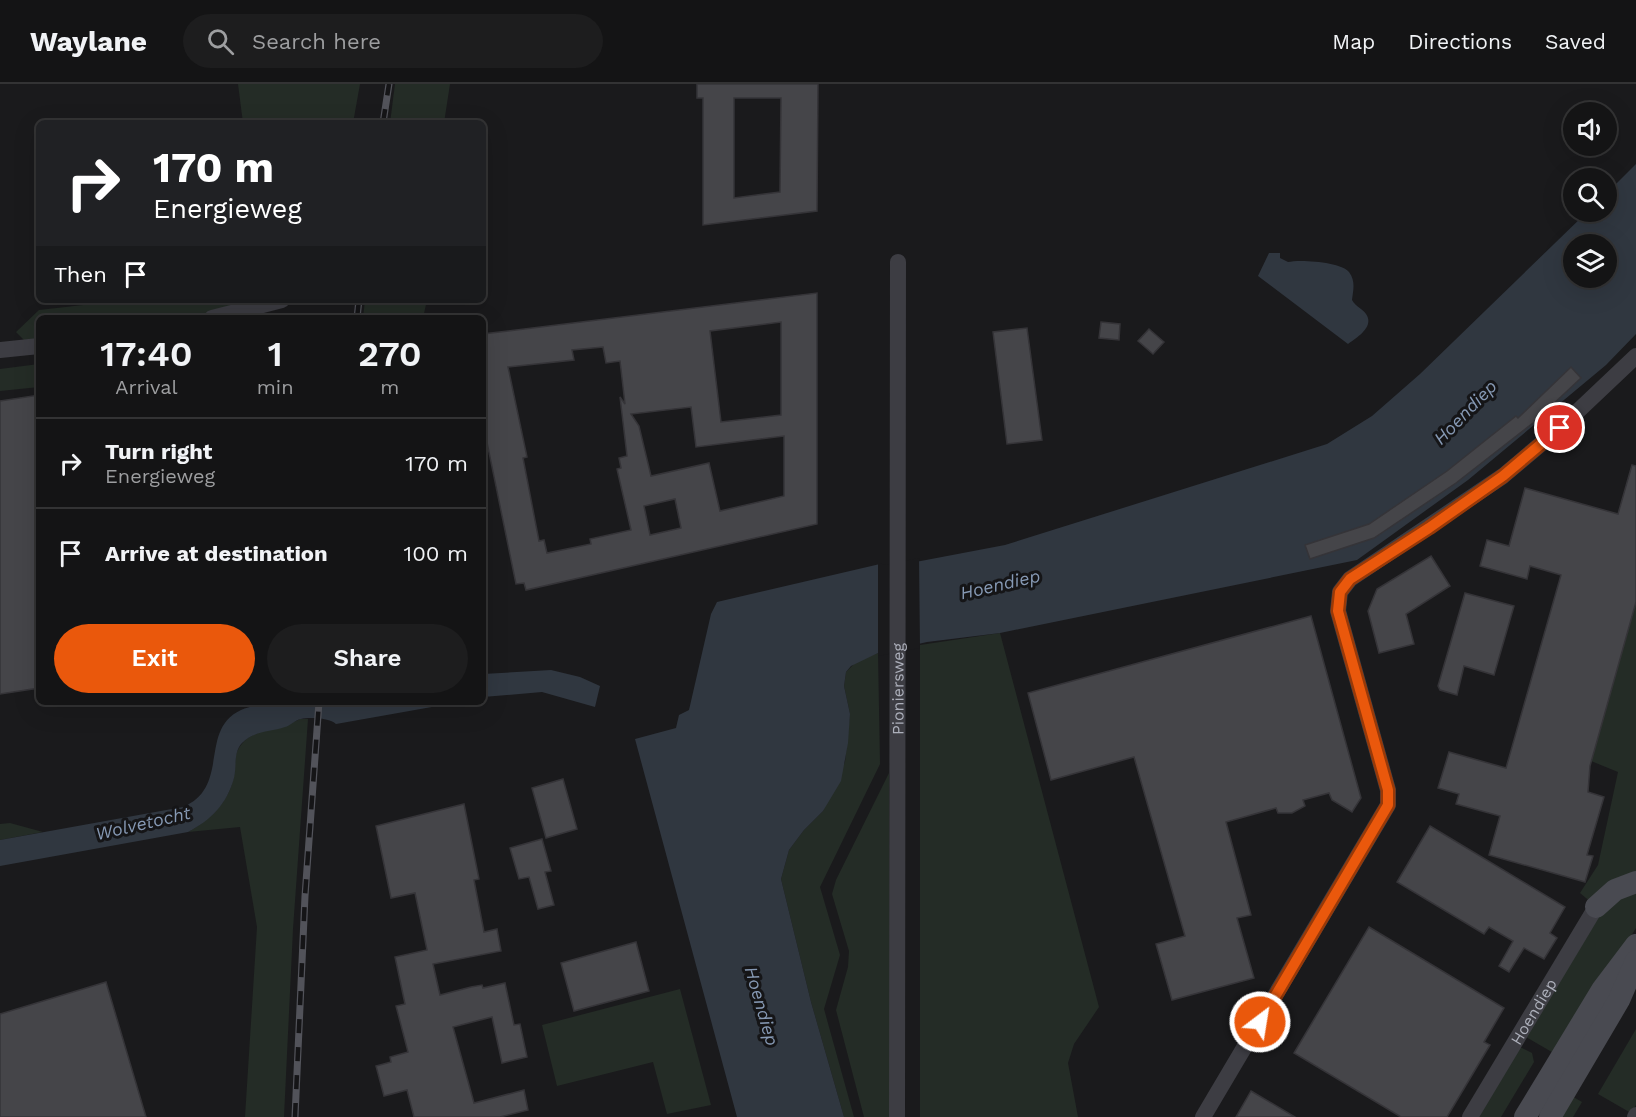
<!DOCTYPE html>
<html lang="en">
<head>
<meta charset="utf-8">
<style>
	body { margin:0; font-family:"Work Sans",sans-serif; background:#1d1d1e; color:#f1f3f6; height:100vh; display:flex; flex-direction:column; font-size:22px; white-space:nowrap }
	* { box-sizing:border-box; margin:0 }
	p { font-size:20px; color:#9d9ea0 }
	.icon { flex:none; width:33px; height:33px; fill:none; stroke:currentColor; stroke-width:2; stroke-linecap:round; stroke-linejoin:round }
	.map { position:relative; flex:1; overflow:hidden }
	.details { position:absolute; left:36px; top:231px; width:450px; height:390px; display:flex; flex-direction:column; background:#141415; border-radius:9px; box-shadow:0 6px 24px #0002,0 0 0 2px #333334 }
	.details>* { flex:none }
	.banner { position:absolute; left:36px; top:36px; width:450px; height:183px; border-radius:9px; box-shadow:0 6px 24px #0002,0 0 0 2px #333334; background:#202124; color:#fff; overflow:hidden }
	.tools { position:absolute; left:1563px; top:18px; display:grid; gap:12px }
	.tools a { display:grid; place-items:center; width:54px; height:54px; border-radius:50%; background:#141415; box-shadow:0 6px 24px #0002,0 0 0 2px #333334; font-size:30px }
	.pin { position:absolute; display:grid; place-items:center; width:51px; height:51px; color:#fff; margin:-26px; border:3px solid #fff; border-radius:50%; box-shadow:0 2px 6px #0007 }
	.me { position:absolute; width:66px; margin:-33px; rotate:31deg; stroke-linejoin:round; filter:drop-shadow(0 0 4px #0008) }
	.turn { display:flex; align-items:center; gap:21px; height:126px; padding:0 18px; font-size:27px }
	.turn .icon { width:78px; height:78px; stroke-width:2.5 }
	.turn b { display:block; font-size:42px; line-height:51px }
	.then { display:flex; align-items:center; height:57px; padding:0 18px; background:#0003; gap:12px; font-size:22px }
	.eta { display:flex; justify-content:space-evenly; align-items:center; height:102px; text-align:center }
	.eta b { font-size:36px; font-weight:600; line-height:42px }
	.button { display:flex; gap:12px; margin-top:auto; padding:12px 18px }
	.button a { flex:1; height:69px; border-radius:36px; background:#ea580c; color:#fff; font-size:24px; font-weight:600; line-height:69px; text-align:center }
	.button a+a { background:#1d1d1e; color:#f1f3f6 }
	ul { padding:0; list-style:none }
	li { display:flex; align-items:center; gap:18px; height:90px; padding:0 18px; border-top:2px solid #333334 }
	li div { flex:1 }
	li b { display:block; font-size:22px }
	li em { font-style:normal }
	header { display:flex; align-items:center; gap:36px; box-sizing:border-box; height:84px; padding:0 30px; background:#141415; border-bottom:2px solid #333334 }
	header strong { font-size:28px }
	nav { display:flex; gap:33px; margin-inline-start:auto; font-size:21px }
	.search { width:420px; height:54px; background:#1d1d1e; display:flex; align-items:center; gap:15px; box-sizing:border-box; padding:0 21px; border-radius:33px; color:#9d9ea0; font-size:22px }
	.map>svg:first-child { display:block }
</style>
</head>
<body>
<header>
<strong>Waylane</strong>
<div class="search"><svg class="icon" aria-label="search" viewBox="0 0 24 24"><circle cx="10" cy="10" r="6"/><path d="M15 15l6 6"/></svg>Search here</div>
<nav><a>Map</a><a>Directions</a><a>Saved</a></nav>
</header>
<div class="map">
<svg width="1636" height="1033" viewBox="0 0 1636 1033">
	<rect width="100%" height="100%" fill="#1a1a1c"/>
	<!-- green -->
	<g fill="#242c26">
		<path d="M238 0H360L353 39H243Z"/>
		<path d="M395 0H450L444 39H390Z"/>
		<path d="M127 216H284L213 234H39V255L24 256 16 248 39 226Z"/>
		<path d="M365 216H427L423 234H363Z"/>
		<path d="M39 280V303L0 307V285Z"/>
		<path d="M1636 519V790L1592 819 1580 809 1598 781 1618 688 1591 677Z"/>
		<path d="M1000 549 1099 923 1074 960 1068 979 1078 1033H920V561Z"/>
		<path d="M878 569 880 680 820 803 840 871 824 925 854 1033H844L811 918 781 795 789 766 804 746 823 727 845 678 850 630 844 602 846 588 857 577Z"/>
		<path d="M300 635H308L293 845 284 1033H245L257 843 240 743 188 748C210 736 229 718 234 692 236 682 233 670 241 661 253 644 282 645 300 635Z"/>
		<path d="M889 689 890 1033H864L836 926 848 883 849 867 832 810 836 796Z"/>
		<path d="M10 739 43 748 0 756V740Z"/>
		<path d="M1636 804V844L1557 971 1526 953 1600 827Z"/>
		<path d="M680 905 711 1021 667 1030 653 978 557 1002 542 941Z"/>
		<path d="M1636 945V1021L1631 1029 1598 1010Z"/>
		<path d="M1520 963 1532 969 1534 978 1501 1033H1478Z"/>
		<path d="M1570 1011 1582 1018 1573 1033H1557Z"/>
	</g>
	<!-- water -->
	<g fill="#303740" fill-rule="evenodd">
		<path d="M1636 80V250L1606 281 1468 396 1357 476 1000 549 927 558 878 569 851 582 846 588 844 602 850 630 848 659 841 697 823 727 804 746 789 766 781 795 811 918 844 1033H737L635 655 676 644 679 631 689 626 711 530 717 518 880 480 884 484 1005 461 1327 360 1372 332 1420 290 1587 128H1606L1607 109ZM1574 160H1606V194H1574Z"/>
		<path d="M1269 169H1280V174L1288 178C1300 175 1342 178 1349 188 1356 197 1353 207 1352 216 1356 223 1363 225 1366 230 1375 243 1356 254 1348 260L1258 192Z"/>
		<path d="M551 586 580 593 600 602 595 623 542 608 483 613V590Z"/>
		<path d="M278 618 330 623 336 618H460L336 640C330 634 310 633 301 635 295 636 290 642 285 643 270 648 253 647 242 659 233 669 237 682 234 694 227 720 211 736 188 748L0 782V756L183 723C231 703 198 646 241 626 252 621 266 620 278 618Z"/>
	</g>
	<!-- pier -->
	<path fill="#1a1a1c" d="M919 474 920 564 878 572V478L884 481Z"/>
	<!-- building -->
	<g fill="#454549" stroke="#353438" stroke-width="1.5" fill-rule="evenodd">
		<path d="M697 0H818L817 127 703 141V14H697ZM734 14H781L780 108 734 114Z"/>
		<path d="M817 209V440L526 506 524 499 516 500 483 339V250ZM781 238V331L721 338 710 247ZM603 263 606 279 620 277 625 320 620 313 627 372 619 374 621 384 617 385 631 446 590 455 591 460 547 469 544 456 539 457 523 374 527 373 508 283 574 276 572 266ZM691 323 696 363 784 352V412L720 427 709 379 651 392 639 342 631 330ZM675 415 681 444 650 451 644 422Z"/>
		<path d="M1101 238 1120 240 1119 256 1099 254Z"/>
		<path d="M1027 244 1042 356 1007 360 993 248Z"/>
		<path d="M1149 245 1164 258 1153 270 1138 257Z"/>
		<path d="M1571 283 1581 294 1533 339 1456 399 1374 454 1310 475 1305 461 1369 440 1447 387 1516 332 1518 334Z"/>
		<path d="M39 311V604L0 610V317Z"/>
		<path d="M1632 381 1636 382V518L1590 682 1588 708 1604 713 1587 771 1593 772 1585 798 1489 771 1500 732 1456 720 1459 710 1438 704 1449 668 1506 684 1561 491 1530 482 1527 495 1480 482 1487 456 1509 462 1525 404 1618 430Z"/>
		<path d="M1431 472 1450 502 1406 530 1414 560 1379 569 1368 527 1377 505Z"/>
		<path d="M1465 509 1514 522 1494 591 1464 582 1457 611 1440 606 1438 602Z"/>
		<path d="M1311 532 1361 714 1352 728 1332 716 1329 709 1303 716 1305 722 1292 729H1278L1276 724 1226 738 1251 831 1237 834 1254 894 1172 916 1156 860 1185 852 1134 673 1051 696 1028 609Z"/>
		<path d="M563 695 577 745 546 754 532 704Z"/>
		<path d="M464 720 479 795 474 796 484 848 497 845 501 867 433 880 440 911 471 903 482 901 483 904 505 899 514 941 520 940 527 973 502 979 492 933 453 943 474 1019 524 1006 528 1026 500 1033H414L407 1006 384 1012 376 982 391 978 390 973 408 968 396 922 405 920 395 873 427 866 415 809 391 814 376 742Z"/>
		<path d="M1430 742 1565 823 1550 849 1557 854 1544 875 1524 864 1509 888 1499 882 1513 857 1489 843 1484 850 1397 798Z"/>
		<path d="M542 755 551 787 545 788 554 821 538 825 529 793 519 795 510 764Z"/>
		<path d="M1369 843 1504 924 1484 958 1490 961 1447 1033H1401L1294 969Z"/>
		<path d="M636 858 649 907 574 927 561 879Z"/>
		<path d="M106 898 146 1033H0V930Z"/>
		<path d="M1251 1007 1295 1033H1236Z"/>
	</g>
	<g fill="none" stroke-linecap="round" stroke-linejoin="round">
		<!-- minor -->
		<g stroke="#3d3d43" stroke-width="16">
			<path d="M212 234 282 216"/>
			<path d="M0 266 39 262"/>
			<path id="s1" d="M897 1033 898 178"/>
			<path d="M1203 1033 1388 721V706L1338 527 1340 508 1350 495 1503 392 1560 344 1636 272"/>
			<path id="s2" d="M1470 1033 1596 823"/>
			<path d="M1635 1033 1636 1031"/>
		</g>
		<!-- secondary -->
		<g stroke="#494a51" stroke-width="22">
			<path d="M1596 823 1615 806 1636 798"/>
			<path d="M1525 1033 1602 906 1636 861"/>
			<path d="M1550 1033 1619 916 1636 877"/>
		</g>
		<!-- rail casing -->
		<g stroke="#52535a" stroke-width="7">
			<g id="rail">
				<path d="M383 39 389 0"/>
				<path d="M357 234 359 216"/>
				<path d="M295 1033 305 812 319 618"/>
			</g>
		</g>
		<!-- rail -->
		<use href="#rail" stroke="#151517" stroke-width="4.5" stroke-dasharray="14" stroke-linecap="butt"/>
	</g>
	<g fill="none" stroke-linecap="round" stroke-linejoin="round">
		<!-- route casing -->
		<g stroke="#983908" stroke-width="15">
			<path id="route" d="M1260 938 1388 721V706L1338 527 1340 508 1350 495 1429 444 1503 392 1560 344"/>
		</g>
		<!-- route -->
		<use href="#route" stroke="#ea580c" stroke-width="10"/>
	</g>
	<g text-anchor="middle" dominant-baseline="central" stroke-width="6" stroke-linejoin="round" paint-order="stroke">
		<!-- street labels -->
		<g font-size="16" fill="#adb0bb" stroke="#151517">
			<text stroke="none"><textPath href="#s1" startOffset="428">Pioniersweg</textPath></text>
			<text stroke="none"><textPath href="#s2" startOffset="123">Hoendiep</textPath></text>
		</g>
		<!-- water labels -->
		<g font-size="18" font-style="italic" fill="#8699b4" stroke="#151517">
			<text transform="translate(1465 328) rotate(-46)">Hoendiep</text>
			<text transform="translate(1000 500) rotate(-13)">Hoendiep</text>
			<text transform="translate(143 739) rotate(-13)">Wolvetocht</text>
			<text transform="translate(762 922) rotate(74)">Hoendiep</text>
		</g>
	</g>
</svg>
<div class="tools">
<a><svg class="icon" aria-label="sound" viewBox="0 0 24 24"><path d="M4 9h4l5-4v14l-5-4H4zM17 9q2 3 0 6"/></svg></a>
<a><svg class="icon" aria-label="search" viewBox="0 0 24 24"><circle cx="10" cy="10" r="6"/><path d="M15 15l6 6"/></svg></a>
<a><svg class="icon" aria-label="layers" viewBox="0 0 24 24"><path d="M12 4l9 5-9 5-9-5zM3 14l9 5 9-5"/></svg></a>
</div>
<div class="pin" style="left:1560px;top:344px;background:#d93025"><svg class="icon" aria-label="arrive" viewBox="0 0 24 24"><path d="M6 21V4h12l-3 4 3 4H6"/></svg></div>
<svg class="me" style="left:1260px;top:938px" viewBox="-20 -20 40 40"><circle r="17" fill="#ea580c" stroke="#fff" stroke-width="3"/><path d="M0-11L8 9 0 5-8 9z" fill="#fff"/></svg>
<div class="banner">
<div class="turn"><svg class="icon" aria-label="right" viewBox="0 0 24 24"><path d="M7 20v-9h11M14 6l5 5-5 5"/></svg><div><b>170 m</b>Energieweg</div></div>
<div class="then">Then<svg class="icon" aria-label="arrive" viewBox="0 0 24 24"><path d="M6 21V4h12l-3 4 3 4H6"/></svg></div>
</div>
<section class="details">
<div class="eta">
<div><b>17:40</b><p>Arrival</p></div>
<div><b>1</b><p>min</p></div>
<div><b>270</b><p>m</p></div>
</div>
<ul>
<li><svg class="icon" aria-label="right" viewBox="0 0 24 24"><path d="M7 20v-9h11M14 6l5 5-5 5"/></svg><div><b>Turn right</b><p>Energieweg</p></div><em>170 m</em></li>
<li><svg class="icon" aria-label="arrive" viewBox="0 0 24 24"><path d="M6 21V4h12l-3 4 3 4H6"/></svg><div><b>Arrive at destination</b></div><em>100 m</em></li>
</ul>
<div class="button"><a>Exit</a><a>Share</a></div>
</section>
</div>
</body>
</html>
